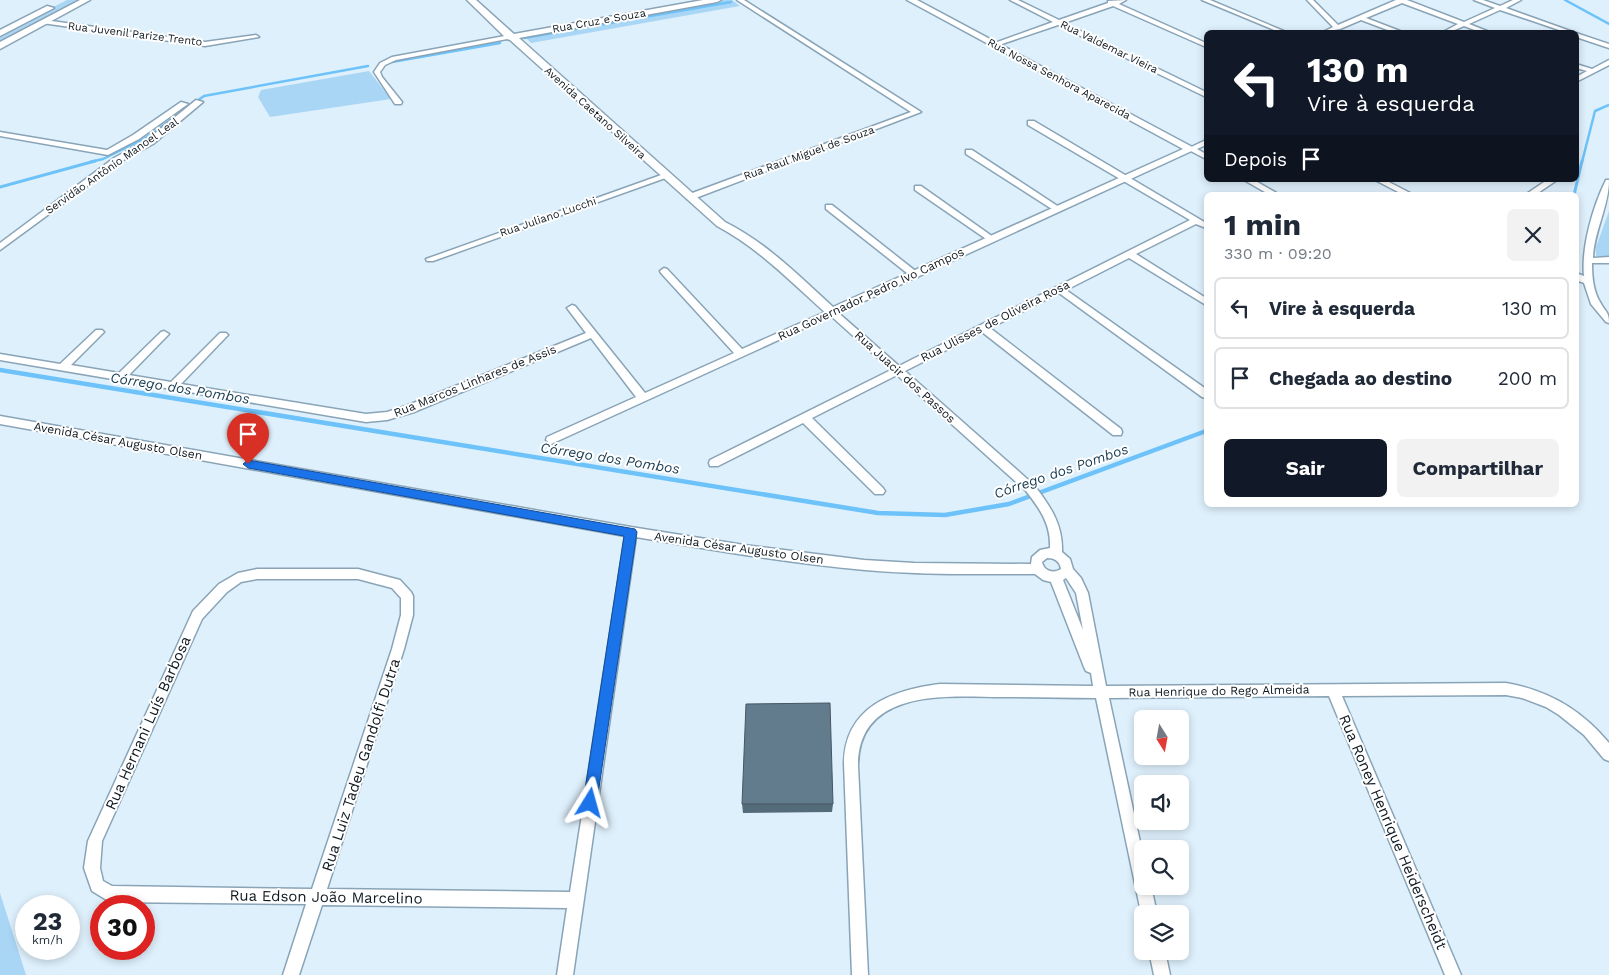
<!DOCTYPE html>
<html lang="pt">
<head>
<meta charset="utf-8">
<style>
	body { margin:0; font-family:"Work Sans",sans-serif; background:#f2f2f3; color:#1f2937; height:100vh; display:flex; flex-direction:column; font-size:19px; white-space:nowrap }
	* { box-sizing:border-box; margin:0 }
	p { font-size:16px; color:#747a83 }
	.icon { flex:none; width:28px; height:28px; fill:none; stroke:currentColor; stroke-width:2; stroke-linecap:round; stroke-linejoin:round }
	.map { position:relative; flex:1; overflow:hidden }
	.sheet { position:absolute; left:1204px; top:192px; width:375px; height:315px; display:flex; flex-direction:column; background:#fff; border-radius:8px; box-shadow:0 2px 8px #0003 }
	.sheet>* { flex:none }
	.banner { position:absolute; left:1204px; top:30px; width:375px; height:152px; border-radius:8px; box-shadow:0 2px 8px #0003; background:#111827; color:#fff; overflow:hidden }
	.needle { width:32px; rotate:169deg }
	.buttons { position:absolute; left:1134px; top:710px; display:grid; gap:10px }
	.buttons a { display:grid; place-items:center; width:55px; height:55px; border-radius:8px; background:#fff; box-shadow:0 2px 8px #0003; font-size:25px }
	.speed { position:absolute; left:15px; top:895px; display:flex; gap:10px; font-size:25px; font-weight:700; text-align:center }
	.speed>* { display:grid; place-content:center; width:65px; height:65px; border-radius:50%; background:#fff; box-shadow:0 2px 8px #0003; line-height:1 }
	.speed small { font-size:12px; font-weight:400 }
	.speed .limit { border:8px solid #d22; background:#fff; color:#111 }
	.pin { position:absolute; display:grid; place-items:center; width:42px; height:42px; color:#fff; margin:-51px -21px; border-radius:50% 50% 50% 0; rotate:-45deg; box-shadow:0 0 5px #0007 }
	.pin .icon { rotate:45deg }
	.me { position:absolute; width:55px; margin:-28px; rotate:8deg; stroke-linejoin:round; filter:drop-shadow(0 0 4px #0008) }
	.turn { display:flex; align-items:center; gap:18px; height:105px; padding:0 20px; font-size:22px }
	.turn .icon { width:65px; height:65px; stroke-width:2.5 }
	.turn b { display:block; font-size:35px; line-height:42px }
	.then { display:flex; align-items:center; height:48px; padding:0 20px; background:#0003; gap:10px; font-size:19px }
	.round { display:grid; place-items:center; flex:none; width:52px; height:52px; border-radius:8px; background:#f2f2f3 }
	.overview { display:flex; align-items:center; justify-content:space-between; height:85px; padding:0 20px }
	h1 { font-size:30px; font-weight:700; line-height:38px }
	.action { display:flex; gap:10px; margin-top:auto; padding:10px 20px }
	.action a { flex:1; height:58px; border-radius:8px; background:#111827; color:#fff; font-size:20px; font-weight:700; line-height:58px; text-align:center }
	.action a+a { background:#f2f2f3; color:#1f2937 }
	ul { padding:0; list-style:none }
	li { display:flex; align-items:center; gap:15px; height:62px; margin:0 10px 8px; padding:0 10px; border:2px solid #e0e1e3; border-radius:8px }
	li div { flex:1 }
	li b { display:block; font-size:19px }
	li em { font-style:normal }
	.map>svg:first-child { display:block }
</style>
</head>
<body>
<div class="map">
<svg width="1609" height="975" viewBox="0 0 1609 975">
	<rect width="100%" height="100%" fill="#def0fc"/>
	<!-- green -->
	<g fill="#aad6f5">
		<path d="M67 0H82L0 43V34Z"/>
		<path d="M722 0H732L740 6 531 43 525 37Z"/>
		<path d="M369 71 391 99 270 117 258 97 261 90Z"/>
		<path d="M1609 211V256H1596V247Z"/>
		<path d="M0 893 26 975H0Z"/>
	</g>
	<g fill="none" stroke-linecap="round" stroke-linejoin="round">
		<!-- stream-far2 -->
		<g stroke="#6dc2f9" stroke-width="2.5">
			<path d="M1565 0 1609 24"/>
			<path d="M524 38 731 2"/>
			<path d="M392 62 500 43"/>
			<path d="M90 162 103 159 144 139 204 96 368 66"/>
			<path d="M1582 162 1595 111 1609 105"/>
		</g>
		<!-- stream-far1 -->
		<g stroke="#6dc2f9" stroke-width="3">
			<path d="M0 187 95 161"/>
			<path d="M1574 195 1582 161"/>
		</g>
		<!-- stream -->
		<path stroke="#6dc2f9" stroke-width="4.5" d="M0 370 878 513 945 515 1009 504 1206 431"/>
		<!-- street casing -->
		<g stroke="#89a4b7" stroke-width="3">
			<g id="street">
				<path d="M737 0H744L921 112 693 199H687V195L911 112Z"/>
				<path d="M1010 0H1018L1059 20 1108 3V1L1126 0 1119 4 1206 43V47L1113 6 1064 23 1206 92V97L1058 25 996 46H992V44L1053 22Z"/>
				<path d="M1202 0H1210L1286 32H1279Z"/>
				<path d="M1307 0H1313L1338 25 1396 0H1407L1464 22 1495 8 1474 0H1483L1500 6 1513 0H1521L1506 8 1573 32H1565L1500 10 1469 24 1487 31 1488 32H1480L1464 26 1450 32H1443L1458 24 1402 3 1366 18 1400 31 1401 32H1393L1361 20 1340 29 1323 32 1333 27Z"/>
				<path d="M44 20 205 42 256 35 259 37 205 46 42 23V21Z"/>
				<path d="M1576 33 1609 44V48L1576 37Z"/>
				<path d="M510 35 512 36V38L396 60 385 65 380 72 382 77 402 102 401 104H395L374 72 380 63 392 57Z"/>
				<path d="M1609 60V65L1576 82V77L1587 71 1576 68V64L1592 69Z"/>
				<path d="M196 100 203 102 153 144 120 162 0 250V243L114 158 147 140Z"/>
				<path d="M181 102 188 104 139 139 108 155 0 136V132L107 150 133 135Z"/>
				<path d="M1028 121H1034L1206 223V228L1196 224 1136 254 1206 298V305L1129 258 1066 290 1206 389V398L1202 397 1059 293 990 328 1121 429 1122 432 1121 435H1113L982 332 905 371 1034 485C1050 506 1063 524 1062 552L1070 559 1073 569 1081 578 1088 593 1106 686 1506 683C1548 690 1582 710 1609 743V761L1604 759 1584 735 1559 715 1546 707 1522 698 1506 695 1342 696 1461 975H1445L1329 696 1109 698 1142 851V886H1151L1157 914H1142V917L1096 698C1064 698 1031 697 999 697 945 696 858 689 858 766L868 975H852L844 763C845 707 892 690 940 684L1093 686 1091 673 1086 671 1084 667 1051 582 1043 580 1035 574C978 574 921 575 865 570 788 563 712 550 636 537L573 975H557L567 908 322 905 299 975H283L306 904 110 902 92 891 84 868 88 841 193 611 219 584 238 573 257 569H358L400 580 411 592 413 596V615L404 649 327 889 570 892 625 536 0 424V416L631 527 744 545 864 560 914 563 1031 564 1032 557 1040 550 1050 548C1051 524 1040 509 1026 491L897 375 812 418 883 488 885 491 883 494H875L803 423 718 466H710L709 463 710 460 891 370 831 316 551 444 546 440 547 437 636 397 591 338 414 412 387 420 366 422 0 360V354L60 364 96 330H102L104 332 71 365 119 373 161 332 164 331 169 334 167 336 129 375 171 382 220 333H226L228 335 226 337 181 384 366 414 387 412 406 406 586 333 567 308 572 305 575 306 645 393 734 353 661 273 660 271 664 268 667 269 742 349 832 309 835 310 899 366 1190 220 1028 125ZM1047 558C1054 558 1060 561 1061 569 1053 574 1044 571 1042 562ZM1066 578 1076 593 1083 630 1063 580ZM257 579H358L392 588 401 598V615L392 649 312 889 112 886 103 881 100 868 102 841 202 619 227 592 241 582Z"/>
				<path d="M1206 140V145L1197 149 1206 154V159L1187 149Z"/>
				<path d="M966 150H972L1062 209 1058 211H1055L966 154Z"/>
				<path d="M664 174 671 176 433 261H427L426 259Z"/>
				<path d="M1244 180H1254L1280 195H1270Z"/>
				<path d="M1375 180H1385L1414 195H1404Z"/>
				<path d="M1547 180H1557L1535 195H1525Z"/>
				<path d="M1606 180H1609C1609 206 1594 231 1593 258L1609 257V263H1592C1592 276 1593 291 1600 302 1605 312 1609 311 1609 323L1606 322 1591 304 1584 283 1576 280V273L1584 276C1581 248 1593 206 1606 180Z"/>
				<path d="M915 186H921L996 239 992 242 989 241 915 190Z"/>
				<path d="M826 205H832L918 273V277H912L826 209Z"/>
				<path d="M1149 951H1165L1170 975H1154Z"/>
			</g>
		</g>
		<!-- secondary casing -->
		<g stroke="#89a4b7" stroke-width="3">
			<g id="secondary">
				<path d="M80 0H90L0 49V42Z"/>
				<path d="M467 0H476L514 34 703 0H721L717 2 519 38 725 222C767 243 799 276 833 307L1183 149 907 0H917L1196 149 832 316 828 315C792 283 760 249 717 226L510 40 507 39Z"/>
				<path d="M47 6 54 8 0 36V30Z"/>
			</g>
		</g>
		<!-- street -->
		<use href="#street" fill="#fff" fill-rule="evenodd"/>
		<!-- secondary -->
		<use href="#secondary" fill="#fff" fill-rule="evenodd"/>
	</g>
	<!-- wall -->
	<path fill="#546b7a" d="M742 804H833L832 812 743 813Z"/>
	<!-- building -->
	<path fill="#627c8e" stroke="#455763" d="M830 703 833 804H742L746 704Z"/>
	<!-- route -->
	<path fill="#1a73e8" stroke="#114b97" d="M248 460 635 529 637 532 596 808 590 811 585 808 583 803 624 536 248 468 243 464Z"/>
	<g text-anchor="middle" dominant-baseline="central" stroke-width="4" stroke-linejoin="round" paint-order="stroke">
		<!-- far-street labels -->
		<g font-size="11" fill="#0f1920" stroke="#fff">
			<text transform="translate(599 21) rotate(-10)">Rua Cruz e Souza</text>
			<text transform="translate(135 34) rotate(7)">Rua Juvenil Parize Trento</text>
			<text transform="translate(1109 47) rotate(26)">Rua Valdemar Vieira</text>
			<text transform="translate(1059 79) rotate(28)">Rua Nossa Senhora Aparecida</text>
			<text transform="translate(595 113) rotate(42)">Avenida Caetano Silveira</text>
			<text transform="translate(809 153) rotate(-20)">Rua Raul Miguel de Souza</text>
			<text transform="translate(112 166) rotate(-35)">Servidão Antônio Manoel Leal</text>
			<text transform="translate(548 217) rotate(-19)">Rua Juliano Lucchi</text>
		</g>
		<!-- street labels -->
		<g font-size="12" fill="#0f1920" stroke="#fff">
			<text transform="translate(871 294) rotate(-25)">Rua Governador Pedro Ivo Campos</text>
			<text transform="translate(995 321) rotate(-27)">Rua Ulisses de Oliveira Rosa</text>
			<text transform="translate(905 377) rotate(42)">Rua Juacir dos Passos</text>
			<text transform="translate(475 381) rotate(-22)">Rua Marcos Linhares de Assis</text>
			<text transform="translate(118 441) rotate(10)">Avenida César Augusto Olsen</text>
			<text transform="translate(739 548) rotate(8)">Avenida César Augusto Olsen</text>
			<text transform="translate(1219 691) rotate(-1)">Rua Henrique do Rego Almeida</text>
		</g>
		<!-- water labels -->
		<g font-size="14" font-style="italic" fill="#173c52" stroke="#fff">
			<text transform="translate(180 388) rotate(9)">Córrego dos Pombos</text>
			<text transform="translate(610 458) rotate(9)">Córrego dos Pombos</text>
			<text transform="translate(1061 471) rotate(-19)">Córrego dos Pombos</text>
		</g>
		<!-- near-street labels -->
		<g font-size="15" fill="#0f1920" stroke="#fff">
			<text transform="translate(148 723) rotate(-66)">Rua Hernani Luís Barbosa</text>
			<text transform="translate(361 765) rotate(-72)">Rua Luiz Tadeu Gandolfi Dutra</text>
			<text transform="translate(1393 832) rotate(67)">Rua Roney Henrique Heiderscheidt</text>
			<text transform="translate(326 897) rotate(1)">Rua Edson João Marcelino</text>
		</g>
	</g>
</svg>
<div class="buttons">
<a><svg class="needle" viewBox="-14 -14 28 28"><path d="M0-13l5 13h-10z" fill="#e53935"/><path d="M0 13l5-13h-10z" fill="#747a83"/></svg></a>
<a><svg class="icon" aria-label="sound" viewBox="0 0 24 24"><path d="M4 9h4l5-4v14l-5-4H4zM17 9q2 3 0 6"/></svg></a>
<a><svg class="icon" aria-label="search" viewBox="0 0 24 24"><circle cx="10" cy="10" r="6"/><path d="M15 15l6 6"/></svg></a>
<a><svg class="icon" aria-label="layers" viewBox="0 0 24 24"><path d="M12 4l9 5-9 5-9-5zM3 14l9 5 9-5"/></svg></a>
</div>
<div class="speed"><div>23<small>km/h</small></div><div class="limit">30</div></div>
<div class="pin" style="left:248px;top:464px;background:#d93025"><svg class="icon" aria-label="arrive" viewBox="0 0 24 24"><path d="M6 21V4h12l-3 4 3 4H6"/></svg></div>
<svg class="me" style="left:590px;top:803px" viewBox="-20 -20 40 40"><path d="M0-17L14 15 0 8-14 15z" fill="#1a73e8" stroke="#fff" stroke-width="4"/></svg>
<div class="banner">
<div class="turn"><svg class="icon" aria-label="left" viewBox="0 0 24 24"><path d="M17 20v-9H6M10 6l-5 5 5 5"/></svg><div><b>130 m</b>Vire à esquerda</div></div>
<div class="then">Depois<svg class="icon" aria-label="arrive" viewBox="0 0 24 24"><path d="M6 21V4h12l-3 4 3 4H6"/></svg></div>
</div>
<section class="sheet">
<div class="overview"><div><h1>1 min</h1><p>330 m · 09:20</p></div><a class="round"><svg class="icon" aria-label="close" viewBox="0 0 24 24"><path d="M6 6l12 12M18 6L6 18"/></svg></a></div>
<ul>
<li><svg class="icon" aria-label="left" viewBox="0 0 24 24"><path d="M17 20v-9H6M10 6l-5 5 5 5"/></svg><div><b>Vire à esquerda</b></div><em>130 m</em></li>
<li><svg class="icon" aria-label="arrive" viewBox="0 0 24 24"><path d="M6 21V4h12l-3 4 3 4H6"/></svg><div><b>Chegada ao destino</b></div><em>200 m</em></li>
</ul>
<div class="action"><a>Sair</a><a>Compartilhar</a></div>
</section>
</div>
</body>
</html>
